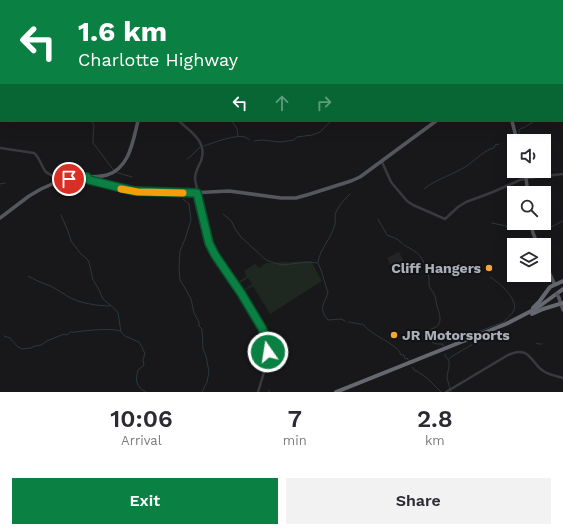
<!DOCTYPE html>
<html lang="en">
<head>
<meta charset="utf-8">
<style>
	body { margin:0; font-family:"Work Sans",sans-serif; background:#f2f2f3; color:#2b2b33; height:100vh; display:flex; flex-direction:column; font-size:15px; white-space:nowrap }
	* { box-sizing:border-box; margin:0 }
	p { font-size:13px; color:#7c7c81 }
	.icon { flex:none; width:22px; height:22px; fill:none; stroke:currentColor; stroke-width:2; stroke-linecap:round; stroke-linejoin:round }
	.map { position:relative; height:392px; overflow:hidden }
	.details { display:flex; flex-direction:column; background:#fff; flex:1 }
	.details>* { flex:none }
	.guide { position:absolute; left:0px; top:0px; width:563px; height:122px; box-shadow:0 4px 16px #0002; background:#0b8043; color:#fff; overflow:hidden }
	.tools { position:absolute; left:507px; top:134px; display:grid; gap:8px }
	.tools a { display:grid; place-items:center; width:44px; height:44px; border-radius:0px; background:#fff; box-shadow:0 4px 16px #0002; font-size:20px }
	.pin { position:absolute; display:grid; place-items:center; width:34px; height:34px; color:#fff; margin:-17px; border:2px solid #fff; border-radius:50%; box-shadow:0 1px 4px #0007 }
	.me { position:absolute; width:44px; margin:-22px; rotate:347deg; stroke-linejoin:round; filter:drop-shadow(0 0 3px #0008) }
	.turn { display:flex; align-items:center; gap:14px; height:84px; padding:0 12px; font-size:18px }
	.turn .icon { width:52px; height:52px; stroke-width:2.5 }
	.turn b { display:block; font-size:28px; line-height:34px }
	.lanes { display:flex; align-items:center; height:38px; padding:0 12px; background:#0003; justify-content:center; gap:20px; direction:ltr }
	.lanes .off { opacity:.35 }
	.eta { display:flex; justify-content:space-evenly; align-items:center; height:68px; text-align:center }
	.eta b { font-size:24px; font-weight:600; line-height:28px }
	.cta { display:flex; gap:8px; margin-top:auto; padding:8px 12px }
	.cta a { flex:1; height:46px; border-radius:0px; background:#0b8043; color:#fff; font-size:16px; font-weight:600; line-height:46px; text-align:center }
	.cta a+a { background:#f2f2f3; color:#2b2b33 }
	.map>svg:first-child { display:block }
</style>
</head>
<body>
<div class="map">
<svg width="563" height="392" viewBox="0 0 563 392">
	<rect width="100%" height="100%" fill="#18181a"/>
	<!-- built -->
	<path fill="#242427" d="M399 252 406 266 394 272 387 258Z"/>
	<!-- green -->
	<path fill="#1f2820" d="M311 261 322 281 270 314 253 286 241 293V292L252 284 248 278 236 286 235 284 247 276 244 271 255 264 259 268 266 263Z"/>
	<g fill="none" stroke-linecap="round" stroke-linejoin="round">
		<!-- stream -->
		<g stroke="#2d383e" stroke-width="1">
			<path d="M115 1 116 0"/>
			<path d="M166 1 167 0"/>
			<path d="M365 1 367 0"/>
			<path d="M501 1 506 0"/>
			<path d="M0 64H1"/>
			<path d="M562 118H563"/>
			<path d="M92 121 94 126 93 138V143L115 172 132 177"/>
			<path d="M232 121 237 129 238 136"/>
			<path d="M518 135 519 134V130L521 128H524C526 125 529 125 532 123V121"/>
			<path d="M254 141 263 140 280 142 294 140 297 137 312 135 320 132 331 121"/>
			<path d="M204 146C212 143 237 134 245 137 245 137 250 140 250 140"/>
			<path d="M187 159 191 156 200 147"/>
			<path d="M0 184 5 183"/>
			<path d="M424 189C437 178 454 175 468 165 475 160 486 149 494 148L495 145 497 144 498 145 499 144"/>
			<path d="M183 199 189 204 191 220 185 239 180 251 179 268 180 280 185 288 191 299 194 313 199 322V326L202 329 203 349 206 356 209 372 207 382 202 392"/>
			<path d="M223 214 228 218 232 222 235 229 241 237 266 260 275 263 283 265 307 262 318 263"/>
			<path d="M61 215 68 231 71 241 80 253 87 259 89 262 93 280 98 288 103 299 115 309 118 313 121 332 125 336 139 342 142 347 143 350 145 353 143 360 144 365 138 370C135 380 136 387 146 392"/>
			<path d="M378 219 387 235 397 239 403 244"/>
			<path d="M492 223 515 228 530 229"/>
			<path d="M534 229H542L551 227 563 221"/>
			<path d="M404 245C411 249 420 253 423 261 426 266 428 272 429 278 429 281 429 283 429 285 430 289 433 292 435 296 436 299 436 303 437 306 440 315 444 326 431 329 428 335 428 343 437 344 439 344 441 344 443 344V346"/>
			<path d="M318 262C320 248 332 238 335 224 336 220 334 216 336 212 339 205 345 199 350 194"/>
			<path d="M318 263 321 270 328 293C324 305 318 308 328 320L341 319 345 321"/>
			<path d="M28 276C35 280 42 283 48 285 53 287 63 293 67 296 78 303 98 306 110 306"/>
			<path d="M348 322C352 322 360 325 363 324 371 336 397 343 401 355H404L405 359 407 358 409 361"/>
			<path d="M474 334 477 332 504 322C507 317 512 315 514 310 518 299 499 282 490 277"/>
			<path d="M4 336 10 338 18 347 23 349 31 348 35 346 41 345 47 341 64 334 67 335 70 332C75 333 79 331 83 331 92 330 113 328 120 331"/>
			<path d="M536 343 539 344H542"/>
			<path d="M445 354V356C453 361 447 371 447 378 448 383 450 388 451 392"/>
			<path d="M449 359 451 357 473 344 474 343"/>
			<path d="M412 367 415 371H417L428 379 441 392"/>
			<path d="M269 390V392"/>
		</g>
		<!-- tertiary -->
		<g stroke="#393a3f" stroke-width="2.5">
			<path d="M60 0 62 1"/>
			<path d="M179 121C191 132 208 142 201 161 198 167 195 172 195 179L204 225 209 244 245 300 262 328 266 339 268 349V359L258 392"/>
			<path d="M0 148 34 153C40 158 41 166 46 172 51 176 56 176 59 181"/>
			<path d="M382 162 391 182 407 201 413 205 445 219 458 207 466 202 493 192 520 180 528 178 563 174"/>
			<path d="M446 392 508 355C531 344 531 365 545 372 550 375 557 376 563 378"/>
		</g>
		<!-- primary -->
		<g stroke="#55575e" stroke-width="3.5">
			<path d="M467 0V1"/>
			<path d="M207 1 208 0"/>
			<path d="M562 65H563"/>
			<path d="M512 121 517 141"/>
			<path d="M525 171 528 193"/>
			<path d="M83 177C91 177 100 177 107 175 130 168 133 140 138 121"/>
			<path d="M0 218 29 196 41 189 59 181 78 178 134 191 190 193 229 191 281 198H296L310 194 351 181 360 177 436 121"/>
			<path d="M531 223 533 233 538 245"/>
			<path d="M544 261 554 283V285"/>
			<path d="M559 298 563 310"/>
		</g>
		<!-- motorway -->
		<g stroke="#656870" stroke-width="4">
			<path d="M533 308 539 302 550 287 563 281"/>
			<path d="M532 314 543 309 563 303"/>
			<path d="M336 392 506 324 537 308 563 289"/>
		</g>
		<!-- rail -->
		<path stroke="#4c4e54" stroke-width="1" stroke-dasharray="5 4" stroke-linecap="butt" d="M205 1V0"/>
		<!-- primary-bridge -->
		<path stroke="#55575e" stroke-width="3.5" d="M557 294 559 298"/>
	</g>
	<g fill="none" stroke-linecap="round" stroke-linejoin="round">
		<!-- route casing -->
		<g stroke="#07532c" stroke-width="10">
			<path id="route" d="M69 179 87 177 89 180 134 191 197 193 209 243 215 255 241 293 262 328 266 339 268 352"/>
		</g>
		<!-- route -->
		<use href="#route" stroke="#0b8043" stroke-width="7"/>
		<!-- slow -->
		<path stroke="#f59e0b" stroke-width="7" d="M121 189 138 192 183 193"/>
	</g>
	<!-- markers -->
	<g fill="#f3a636" stroke="#131315" stroke-width="1.5">
		<circle cx="489" cy="268" r="4"/>
		<circle cx="394" cy="335" r="4"/>
	</g>
	<g text-anchor="middle" dominant-baseline="central" stroke-width="4" stroke-linejoin="round" paint-order="stroke">
		<!-- poi labels -->
		<g font-size="14" font-weight="bold" fill="#aab0ba" stroke="#131315" text-anchor="end">
			<text x="481" y="268">Cliff Hangers</text>
			<text x="402" y="335" text-anchor="start">JR Motorsports</text>
		</g>
	</g>
</svg>
<div class="tools">
<a><svg class="icon" aria-label="sound" viewBox="0 0 24 24"><path d="M4 9h4l5-4v14l-5-4H4zM17 9q2 3 0 6"/></svg></a>
<a><svg class="icon" aria-label="search" viewBox="0 0 24 24"><circle cx="10" cy="10" r="6"/><path d="M15 15l6 6"/></svg></a>
<a><svg class="icon" aria-label="layers" viewBox="0 0 24 24"><path d="M12 4l9 5-9 5-9-5zM3 14l9 5 9-5"/></svg></a>
</div>
<div class="pin" style="left:69px;top:179px;background:#d93025"><svg class="icon" aria-label="arrive" viewBox="0 0 24 24"><path d="M6 21V4h12l-3 4 3 4H6"/></svg></div>
<svg class="me" style="left:268px;top:352px" viewBox="-20 -20 40 40"><circle r="17" fill="#0b8043" stroke="#fff" stroke-width="3"/><path d="M0-11L8 9 0 5-8 9z" fill="#fff"/></svg>
<div class="guide">
<div class="turn"><svg class="icon" aria-label="left" viewBox="0 0 24 24"><path d="M17 20v-9H6M10 6l-5 5 5 5"/></svg><div><b>1.6 km</b>Charlotte Highway</div></div>
<div class="lanes"><svg class="icon" aria-label="left" viewBox="0 0 24 24"><path d="M17 20v-9H6M10 6l-5 5 5 5"/></svg><svg class="icon off" aria-label="ahead" viewBox="0 0 24 24"><path d="M12 20V5M6 11l6-6 6 6"/></svg><svg class="icon off" aria-label="right" viewBox="0 0 24 24"><path d="M7 20v-9h11M14 6l5 5-5 5"/></svg></div>
</div>
</div>
<section class="details">
<div class="eta">
<div><b>10:06</b><p>Arrival</p></div>
<div><b>7</b><p>min</p></div>
<div><b>2.8</b><p>km</p></div>
</div>
<div class="cta"><a>Exit</a><a>Share</a></div>
</section>
</body>
</html>
